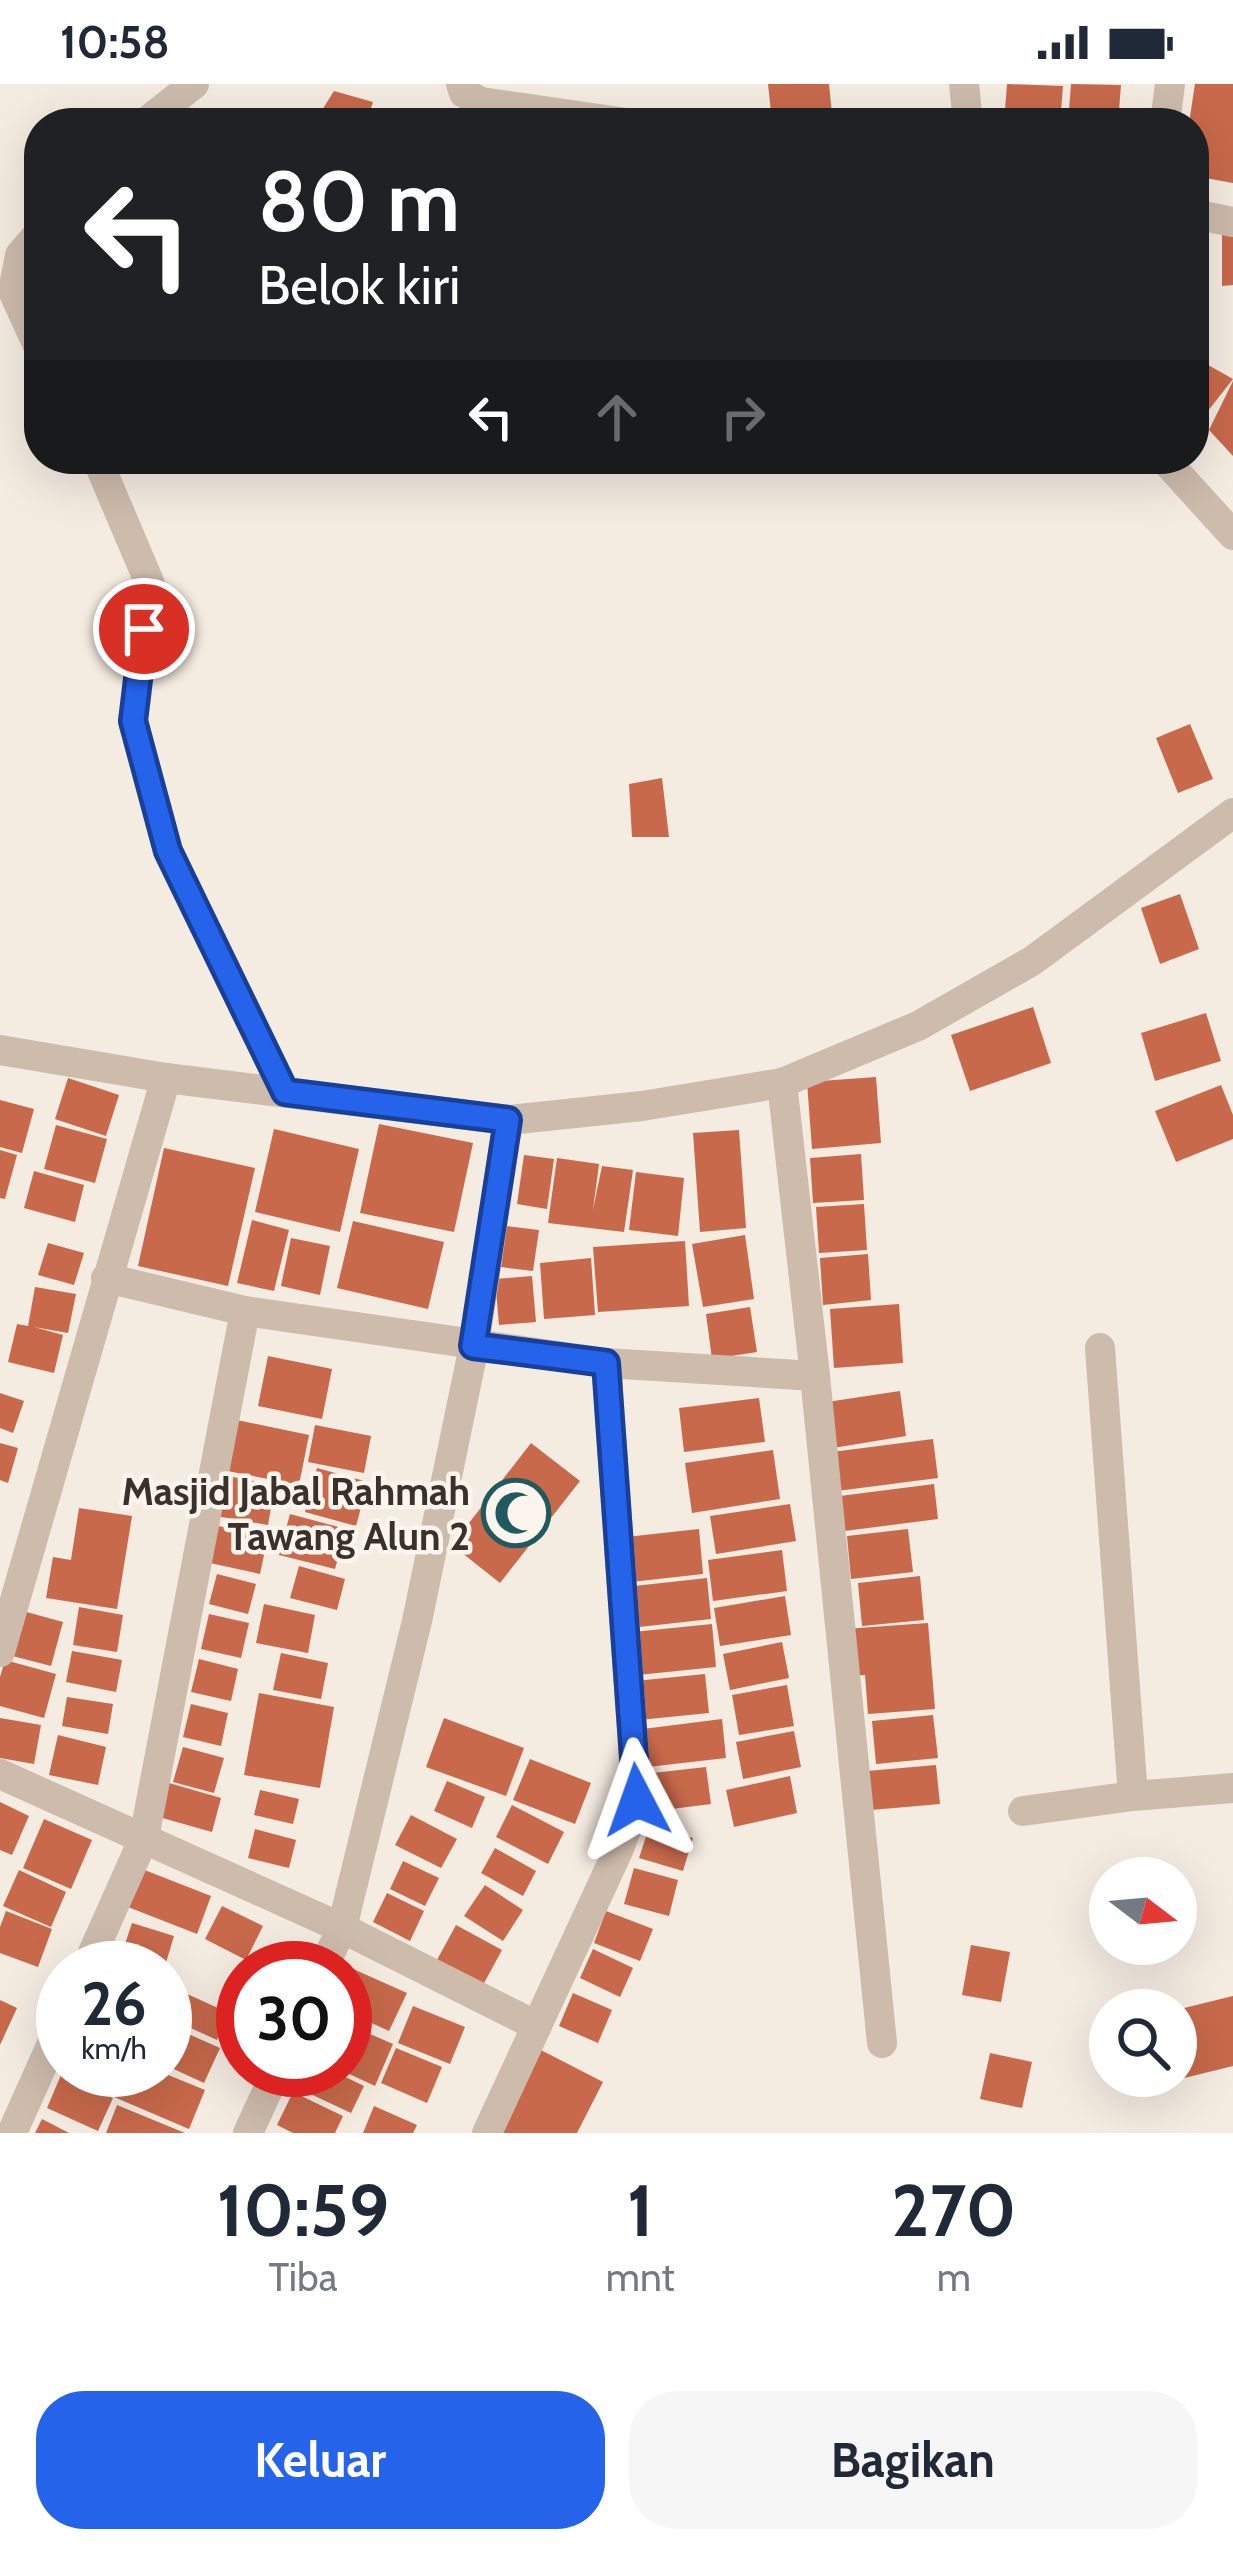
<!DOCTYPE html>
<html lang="id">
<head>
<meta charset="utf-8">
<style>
	body { margin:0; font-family:Cabin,sans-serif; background:#f6f6f7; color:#1f2937; height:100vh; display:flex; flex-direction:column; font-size:45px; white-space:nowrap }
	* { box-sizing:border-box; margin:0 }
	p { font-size:39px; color:#747a83 }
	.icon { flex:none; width:66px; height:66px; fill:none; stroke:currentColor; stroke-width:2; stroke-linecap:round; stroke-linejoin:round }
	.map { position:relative; height:2049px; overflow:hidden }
	.sheet { display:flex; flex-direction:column; background:#fff; flex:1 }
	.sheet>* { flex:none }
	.hud { position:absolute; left:24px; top:24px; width:1185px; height:366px; border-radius:48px; box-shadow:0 12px 48px #0002; background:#202124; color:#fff; overflow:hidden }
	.needle { width:78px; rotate:106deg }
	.controls { position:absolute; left:1089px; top:1773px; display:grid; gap:24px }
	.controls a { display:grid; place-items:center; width:108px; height:108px; border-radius:50%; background:#fff; box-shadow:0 12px 48px #0002; font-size:60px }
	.speed { position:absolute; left:36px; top:1857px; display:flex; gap:24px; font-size:60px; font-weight:700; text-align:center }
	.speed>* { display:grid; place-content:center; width:156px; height:156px; border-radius:50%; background:#fff; box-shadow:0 12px 48px #0002; line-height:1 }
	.speed small { font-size:30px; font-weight:400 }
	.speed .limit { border:18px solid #d22; background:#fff; color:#111 }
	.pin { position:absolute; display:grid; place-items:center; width:102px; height:102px; color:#fff; margin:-51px; border:6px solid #fff; border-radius:50%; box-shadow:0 3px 12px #0007 }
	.me { position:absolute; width:132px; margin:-66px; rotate:356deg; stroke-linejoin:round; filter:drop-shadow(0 0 9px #0008) }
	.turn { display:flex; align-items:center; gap:42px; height:252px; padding:0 36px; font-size:54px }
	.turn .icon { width:156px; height:156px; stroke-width:2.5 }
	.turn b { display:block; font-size:84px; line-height:102px }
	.lanes { display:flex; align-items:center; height:114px; padding:0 36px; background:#0003; justify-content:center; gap:60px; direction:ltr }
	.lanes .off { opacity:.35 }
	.eta { display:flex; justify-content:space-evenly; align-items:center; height:204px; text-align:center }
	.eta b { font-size:72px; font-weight:800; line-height:84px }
	.primary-button { display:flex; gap:24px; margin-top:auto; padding:24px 36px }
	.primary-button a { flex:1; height:138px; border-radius:48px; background:#2563eb; color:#fff; font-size:48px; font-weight:800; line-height:138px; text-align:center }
	.primary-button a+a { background:#f6f6f7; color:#1f2937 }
	.status { display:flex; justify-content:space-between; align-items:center; height:84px; padding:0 60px; background:#fff; direction:ltr }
	.status svg { height:33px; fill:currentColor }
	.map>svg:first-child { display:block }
</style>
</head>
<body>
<div class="status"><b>10:58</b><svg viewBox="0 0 49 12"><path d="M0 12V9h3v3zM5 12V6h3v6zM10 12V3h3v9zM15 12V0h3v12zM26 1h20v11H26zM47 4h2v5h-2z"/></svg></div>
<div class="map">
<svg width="1233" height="2049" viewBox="0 0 1233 2049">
	<rect width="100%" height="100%" fill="#f4ebe1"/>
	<!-- building -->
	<g fill="#c8694b">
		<path d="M768 0H829L832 30 772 37Z"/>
		<path d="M1007 0 1063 2 1060 39H1004Z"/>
		<path d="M1071 0 1121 1 1118 39H1068Z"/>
		<path d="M1195 0H1233V99L1194 92V39H1189Z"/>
		<path d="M334 7 373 18 366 39H329L319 31Z"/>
		<path d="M453 25 498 34 497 39H450Z"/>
		<path d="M1222 149 1233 150V201L1222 202Z"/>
		<path d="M1194 273 1233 295 1200 337 1194 329Z"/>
		<path d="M1233 297V372L1209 346Z"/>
		<path d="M1190 640 1213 695 1178 709 1156 654Z"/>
		<path d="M662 694 669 753H632L629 700Z"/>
		<path d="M1180 810 1199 865 1160 880 1141 824Z"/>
		<path d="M1033 923 1051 979 970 1007 951 951Z"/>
		<path d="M1206 929 1221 977 1155 997 1141 949Z"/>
		<path d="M876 993 881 1059 812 1065 807 998Z"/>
		<path d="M68 994 119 1011 106 1052 55 1035Z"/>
		<path d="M1221 1001 1233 1031V1055L1176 1078 1155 1027Z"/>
		<path d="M0 1016 34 1025 22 1069 0 1063Z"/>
		<path d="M379 1040 473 1059 454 1148 360 1129Z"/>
		<path d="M56 1041 107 1055 95 1099 44 1085Z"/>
		<path d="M274 1045 359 1065 340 1148 255 1128Z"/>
		<path d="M739 1046 746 1144 700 1148 693 1049Z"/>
		<path d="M164 1064 255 1084 228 1202 138 1182Z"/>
		<path d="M0 1066 17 1071 5 1115 0 1114Z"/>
		<path d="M861 1070 864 1116 813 1119 810 1074Z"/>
		<path d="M524 1071 554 1075 547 1125 517 1120Z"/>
		<path d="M557 1074 599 1080 593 1126 602 1082 633 1086 624 1148 548 1139Z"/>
		<path d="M34 1087 84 1101 75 1138 24 1124Z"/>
		<path d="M636 1088 684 1094 678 1152 629 1146Z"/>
		<path d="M864 1120 867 1166 819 1169 816 1123Z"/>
		<path d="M252 1136 289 1146 274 1207 237 1199Z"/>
		<path d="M353 1137 444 1158 428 1225 337 1204Z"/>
		<path d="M506 1142 539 1146 533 1187 501 1183Z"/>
		<path d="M745 1151 754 1215 703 1223 692 1160Z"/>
		<path d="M291 1154 330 1162 320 1211 281 1202Z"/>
		<path d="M685 1157 689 1222 598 1228 593 1163Z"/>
		<path d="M48 1159 84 1169 74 1201 38 1191Z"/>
		<path d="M868 1170 871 1216 823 1221 820 1174Z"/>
		<path d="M591 1174 595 1231 544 1235 540 1179Z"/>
		<path d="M532 1192 536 1238 499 1241 495 1195Z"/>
		<path d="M35 1203 76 1210 68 1249 34 1243 63 1251 54 1289 8 1278 17 1240 28 1242Z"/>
		<path d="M899 1220 903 1279 834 1284 830 1225Z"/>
		<path d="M750 1223 757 1268 712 1275 706 1230Z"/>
		<path d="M268 1272 332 1285 322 1335 258 1322Z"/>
		<path d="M900 1307 906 1352 833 1364 827 1318Z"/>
		<path d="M0 1309 24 1317 13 1349 0 1344Z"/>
		<path d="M759 1314 765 1358 684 1368 679 1324Z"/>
		<path d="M232 1335 309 1351 299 1401 222 1386Z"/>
		<path d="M315 1341 371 1352 364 1389 308 1378Z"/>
		<path d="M933 1355 938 1394 837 1407 832 1368Z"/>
		<path d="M0 1359 18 1364 8 1399 0 1396Z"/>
		<path d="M531 1359 580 1397 500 1499 452 1461Z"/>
		<path d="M773 1366 780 1415 692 1429 685 1379Z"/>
		<path d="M317 1384 368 1398 356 1442 305 1428Z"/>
		<path d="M217 1390 275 1401 268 1441 210 1431Z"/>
		<path d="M934 1400 938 1435 837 1448 832 1413Z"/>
		<path d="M790 1420 796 1457 716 1470 710 1432Z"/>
		<path d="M79 1424 132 1432 117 1525 46 1514 53 1473 71 1476Z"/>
		<path d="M290 1430 346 1445 335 1485 279 1471Z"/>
		<path d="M218 1442 268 1452 260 1490 210 1479Z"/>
		<path d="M699 1445 703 1490 631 1498 626 1453Z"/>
		<path d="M908 1445 913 1488 851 1495 847 1452Z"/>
		<path d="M782 1466 787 1507 713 1517 708 1476Z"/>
		<path d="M299 1482 345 1495 337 1526 290 1514Z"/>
		<path d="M217 1490 256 1500 248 1530 209 1520Z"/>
		<path d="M920 1492 924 1536 862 1542 858 1499Z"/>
		<path d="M707 1494 711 1535 630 1544 625 1503Z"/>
		<path d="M785 1512 791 1551 720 1562 714 1524Z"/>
		<path d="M264 1520 315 1531 308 1569 256 1559Z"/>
		<path d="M79 1523 123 1531 117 1568 73 1561Z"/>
		<path d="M12 1524 63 1538 51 1582 1 1569Z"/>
		<path d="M209 1530 249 1539 241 1574 201 1565Z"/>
		<path d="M928 1539 935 1625 868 1630 865 1591 848 1592 845 1545Z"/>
		<path d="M712 1540 716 1583 638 1591 633 1548Z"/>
		<path d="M782 1558 789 1594 730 1606 723 1570Z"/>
		<path d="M72 1567 122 1576 116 1608 66 1598Z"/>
		<path d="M281 1569 328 1579 321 1615 273 1606Z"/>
		<path d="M199 1575 238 1585 231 1617 191 1608Z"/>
		<path d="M5 1576 56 1590 44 1634 0 1622V1593Z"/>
		<path d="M705 1590 709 1629 639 1636 635 1597Z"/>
		<path d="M787 1601 794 1642 739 1651 732 1611Z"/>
		<path d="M259 1609 334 1623 320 1704 244 1691Z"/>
		<path d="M67 1613 113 1620 108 1650 62 1642Z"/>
		<path d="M191 1620 228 1629 221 1662 183 1653Z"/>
		<path d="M933 1631 938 1674 876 1680 872 1637Z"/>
		<path d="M0 1634 41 1641 34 1680 0 1674Z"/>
		<path d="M444 1634 524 1664 506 1712 426 1683Z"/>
		<path d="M722 1635 726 1674 639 1684 635 1646Z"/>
		<path d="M794 1647 801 1683 743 1695 736 1658Z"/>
		<path d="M58 1651 106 1663 98 1701 49 1691Z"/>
		<path d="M183 1663 224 1674 214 1709 173 1698Z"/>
		<path d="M530 1675 591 1699 575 1740 513 1716Z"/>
		<path d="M936 1681 940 1720 871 1726 867 1687Z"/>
		<path d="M706 1683 711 1720 648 1728 644 1690Z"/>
		<path d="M790 1692 797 1729 734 1743 726 1706Z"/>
		<path d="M447 1697 485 1713 472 1744 434 1727Z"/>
		<path d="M169 1699 221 1714 212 1748 159 1733Z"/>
		<path d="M260 1706 299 1715 293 1740 254 1731Z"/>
		<path d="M0 1718 29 1732 12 1771 0 1766Z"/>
		<path d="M512 1721 564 1748 548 1780 496 1753Z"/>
		<path d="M411 1731 457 1755 441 1784 395 1761Z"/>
		<path d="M44 1735 92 1756 71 1805 23 1784Z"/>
		<path d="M650 1740 693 1754 683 1787 639 1774Z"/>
		<path d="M255 1745 296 1756 289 1784 248 1774Z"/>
		<path d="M495 1764 536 1787 523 1812 481 1789Z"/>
		<path d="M403 1777 439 1794 425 1822 390 1805Z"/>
		<path d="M634 1784 678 1796 669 1832 624 1820Z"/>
		<path d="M142 1785 211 1812 197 1850 128 1823Z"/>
		<path d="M19 1786 66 1808 51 1843 3 1822Z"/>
		<path d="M485 1801 523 1826 503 1857 464 1832Z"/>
		<path d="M387 1809 424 1827 410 1857 373 1838Z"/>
		<path d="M222 1822 263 1842 246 1876 205 1855Z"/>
		<path d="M6 1827 52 1845 38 1883 0 1869V1843Z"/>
		<path d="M606 1827 653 1845 640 1877 594 1859Z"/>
		<path d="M132 1839 174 1852 165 1882 122 1869Z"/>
		<path d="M456 1841 502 1866 483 1901 437 1876Z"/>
		<path d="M971 1861 1010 1868 1001 1918 962 1911Z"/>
		<path d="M593 1865 633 1884 620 1913 580 1894Z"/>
		<path d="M333 1876 407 1909 389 1947 345 1927V1884H329Z"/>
		<path d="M185 1909 229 1929 217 1956 173 1936Z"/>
		<path d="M573 1909 612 1926 598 1959 559 1942Z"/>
		<path d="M1233 1912V1982L1168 1998 1167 1992H1176V1926Z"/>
		<path d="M0 1916 17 1924 0 1961Z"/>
		<path d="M413 1922 465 1943 450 1980 398 1959Z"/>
		<path d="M345 1939 393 1960 375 2002 345 1988Z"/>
		<path d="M168 1941 220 1964 204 1999 165 1981V1948Z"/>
		<path d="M396 1964 442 1983 427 2019 381 1999Z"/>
		<path d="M537 1964 603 1998 577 2049H495Z"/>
		<path d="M990 1969 1032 1978 1022 2024 980 2015Z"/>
		<path d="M65 1986H120L111 2005Z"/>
		<path d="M125 1986H156L205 2006 189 2045 114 2013Z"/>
		<path d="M293 1986H331L364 2002 351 2029 287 1999Z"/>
		<path d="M61 1991 113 2014 98 2047 47 2024Z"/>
		<path d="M293 2008 343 2032 335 2049H293L277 2041Z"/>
		<path d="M117 2021 185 2049H106Z"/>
		<path d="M374 2022 417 2041 413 2049H363Z"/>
		<path d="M42 2035 69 2049H35Z"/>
	</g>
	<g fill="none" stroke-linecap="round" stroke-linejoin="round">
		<!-- street -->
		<g stroke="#cdbbac" stroke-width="30">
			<path d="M461 0 464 9 481 18 627 39"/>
			<path d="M964 0 968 39"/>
			<path d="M145 39 194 0"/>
			<path d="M1165 39 1170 0"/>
			<path d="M1194 130 1233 138"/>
			<path d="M39 149 20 171 13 207 39 264"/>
			<path d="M97 375 150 500 133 637 168 767 285 1008"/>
			<path d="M1164 375 1233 451"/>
			<path d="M0 966 166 994 508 1036 642 1022 782 999"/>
			<path d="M106 1194 245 1227"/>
			<path d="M1100 1264 1133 1712"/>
			<path d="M0 1568 166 994"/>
			<path d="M0 1690 342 1844 537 1942"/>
			<path d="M1023 1727 1133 1712 1233 1704"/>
			<path d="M86 1884 144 1754 245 1227 606 1279"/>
			<path d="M323 1884 342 1844 417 1537 474 1262 508 1036"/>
			<path d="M882 1959 815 1292 782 999 918 942 1032 877 1233 729"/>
			<path d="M12 2049 63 1935"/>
			<path d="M248 2049 277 1986"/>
			<path d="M487 2049 618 1767 637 1716 606 1279 815 1292"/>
		</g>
	</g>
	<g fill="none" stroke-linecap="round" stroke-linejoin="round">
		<!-- route casing -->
		<g stroke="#184099" stroke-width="30">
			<path id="route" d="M144 545 133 637 168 767 285 1008 508 1036 473 1262 606 1279 637 1716"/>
		</g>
		<!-- route -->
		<use href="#route" stroke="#2563eb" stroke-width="21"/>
	</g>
	<!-- icons -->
	<defs>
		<g id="mosque-ring" transform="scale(3.45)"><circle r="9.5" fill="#fbf5ee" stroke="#1f5a5e" stroke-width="1.5"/><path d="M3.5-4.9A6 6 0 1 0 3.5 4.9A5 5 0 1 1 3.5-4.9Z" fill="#1f5a5e"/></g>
	</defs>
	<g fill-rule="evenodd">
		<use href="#mosque-ring" x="516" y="1429"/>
	</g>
	<g text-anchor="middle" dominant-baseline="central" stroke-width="9" stroke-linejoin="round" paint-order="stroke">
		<!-- poi labels -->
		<g font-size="39" font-weight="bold" fill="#3b302b" stroke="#fbf5ee" text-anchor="end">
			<text x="470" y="1407">Masjid Jabal Rahmah<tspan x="470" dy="45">Tawang Alun 2</tspan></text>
		</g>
	</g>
</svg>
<div class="controls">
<a><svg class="needle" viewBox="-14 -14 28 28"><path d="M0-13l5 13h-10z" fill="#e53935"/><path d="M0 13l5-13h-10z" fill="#747a83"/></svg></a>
<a><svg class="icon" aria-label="search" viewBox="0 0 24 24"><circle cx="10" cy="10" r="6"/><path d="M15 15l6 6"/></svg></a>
</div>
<div class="speed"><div>26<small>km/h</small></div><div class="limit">30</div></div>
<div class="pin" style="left:144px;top:545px;background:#d93025"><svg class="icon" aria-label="arrive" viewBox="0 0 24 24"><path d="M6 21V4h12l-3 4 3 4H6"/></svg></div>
<svg class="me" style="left:637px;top:1716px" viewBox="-20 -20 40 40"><path d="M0-17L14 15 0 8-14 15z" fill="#2563eb" stroke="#fff" stroke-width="4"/></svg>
<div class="hud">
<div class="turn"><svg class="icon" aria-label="left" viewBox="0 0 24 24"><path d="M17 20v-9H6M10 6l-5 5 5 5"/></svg><div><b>80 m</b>Belok kiri</div></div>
<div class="lanes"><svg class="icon" aria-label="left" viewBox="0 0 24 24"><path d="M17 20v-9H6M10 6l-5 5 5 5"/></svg><svg class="icon off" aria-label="ahead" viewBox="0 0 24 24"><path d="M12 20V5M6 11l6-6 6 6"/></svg><svg class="icon off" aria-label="right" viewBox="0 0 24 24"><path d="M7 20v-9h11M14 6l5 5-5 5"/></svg></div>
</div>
</div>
<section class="sheet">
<div class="eta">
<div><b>10:59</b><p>Tiba</p></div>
<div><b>1</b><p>mnt</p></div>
<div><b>270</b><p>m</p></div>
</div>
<div class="primary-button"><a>Keluar</a><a>Bagikan</a></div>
</section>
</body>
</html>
